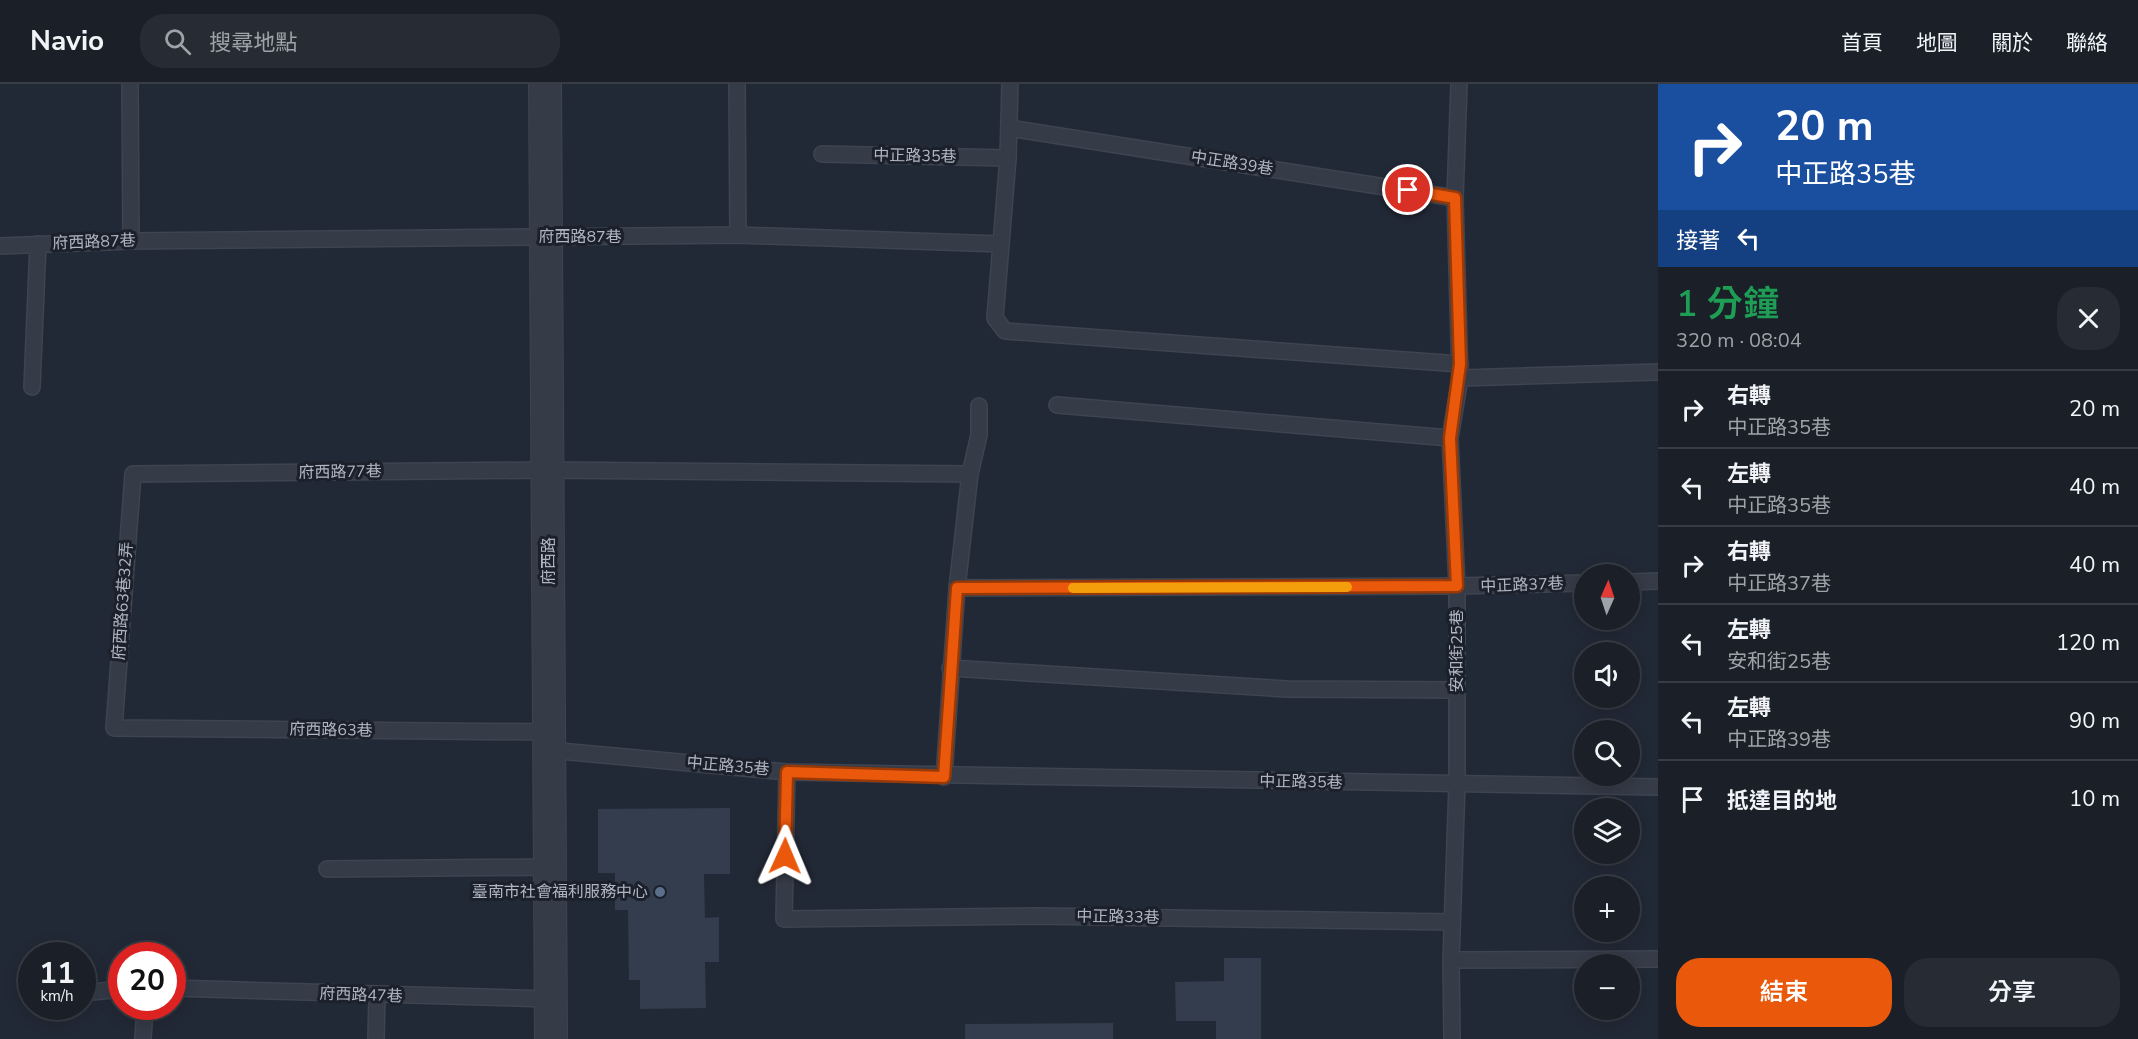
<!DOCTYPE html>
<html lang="zh-TW">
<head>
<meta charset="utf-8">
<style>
	body { margin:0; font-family:"Nunito Sans","Noto Sans TC",sans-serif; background:#272c34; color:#f1f3f6; height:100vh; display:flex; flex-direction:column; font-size:22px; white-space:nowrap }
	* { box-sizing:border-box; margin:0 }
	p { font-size:20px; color:#9fa2a8 }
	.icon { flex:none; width:33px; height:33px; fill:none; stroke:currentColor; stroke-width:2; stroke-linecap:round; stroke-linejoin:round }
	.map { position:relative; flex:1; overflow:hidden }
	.side { display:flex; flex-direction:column; background:#1a1f28; width:480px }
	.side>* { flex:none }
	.guide { background:#1a4fa0; color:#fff; overflow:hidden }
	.needle { width:39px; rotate:3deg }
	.tools { position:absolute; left:1574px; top:480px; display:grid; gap:12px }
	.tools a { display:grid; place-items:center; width:66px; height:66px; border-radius:50%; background:#1a1f28; box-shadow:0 3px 15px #0003,0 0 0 2px #383d45; font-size:30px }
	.speed { position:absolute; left:18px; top:858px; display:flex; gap:12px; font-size:30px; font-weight:700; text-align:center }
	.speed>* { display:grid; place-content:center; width:78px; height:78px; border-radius:50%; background:#1a1f28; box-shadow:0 3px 15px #0003,0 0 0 2px #383d45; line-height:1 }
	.speed small { font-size:15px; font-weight:400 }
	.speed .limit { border:9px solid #d22; background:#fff; color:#111 }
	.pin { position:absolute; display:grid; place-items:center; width:51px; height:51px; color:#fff; margin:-26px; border:3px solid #fff; border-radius:50%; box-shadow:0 2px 6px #0007 }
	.me { position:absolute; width:66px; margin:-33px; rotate:1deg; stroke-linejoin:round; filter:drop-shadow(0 0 4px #0008) }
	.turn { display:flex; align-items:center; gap:21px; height:126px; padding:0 18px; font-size:27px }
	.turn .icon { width:78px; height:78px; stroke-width:2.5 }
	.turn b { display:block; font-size:42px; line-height:51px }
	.then { display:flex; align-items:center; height:57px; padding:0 18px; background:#0003; gap:12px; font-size:22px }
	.round { display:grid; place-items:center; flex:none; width:63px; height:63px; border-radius:24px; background:#272c34 }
	.overview { display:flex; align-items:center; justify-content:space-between; height:102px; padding:0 18px }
	h1 { font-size:36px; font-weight:600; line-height:45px; color:#1e9e55 }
	.cta { display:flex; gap:12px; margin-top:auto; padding:12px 18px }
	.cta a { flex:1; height:69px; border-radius:24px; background:#ea580c; color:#fff; font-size:24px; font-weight:600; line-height:69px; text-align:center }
	.cta a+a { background:#272c34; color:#f1f3f6 }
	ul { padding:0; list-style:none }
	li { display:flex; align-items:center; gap:18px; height:78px; padding:0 18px; border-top:2px solid #383d45 }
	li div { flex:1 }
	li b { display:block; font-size:22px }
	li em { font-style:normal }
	header { display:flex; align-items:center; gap:36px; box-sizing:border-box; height:84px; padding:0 30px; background:#1a1f28; border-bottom:2px solid #383d45 }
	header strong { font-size:28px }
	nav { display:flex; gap:33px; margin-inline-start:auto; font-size:21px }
	.search { width:420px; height:54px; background:#272c34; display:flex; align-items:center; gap:15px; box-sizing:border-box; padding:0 21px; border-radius:24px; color:#9fa2a8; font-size:22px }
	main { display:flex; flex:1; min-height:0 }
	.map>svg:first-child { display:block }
</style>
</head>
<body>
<header>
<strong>Navio</strong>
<div class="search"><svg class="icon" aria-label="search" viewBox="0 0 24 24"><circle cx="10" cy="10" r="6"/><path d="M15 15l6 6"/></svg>搜尋地點</div>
<nav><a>首頁</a><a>地圖</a><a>關於</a><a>聯絡</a></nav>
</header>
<main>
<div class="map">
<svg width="1658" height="955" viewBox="0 0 1658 955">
	<rect width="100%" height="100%" fill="#222936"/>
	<!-- building -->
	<g fill="#343d4d">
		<path d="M730 724V790H704L705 834 719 833V878H705L706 924 640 925V896H629L628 826H615V789H598V725Z"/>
		<path d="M1224 874H1261V955H1216V937H1176L1175 898 1224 897Z"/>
		<path d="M1113 939V955H965V940Z"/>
	</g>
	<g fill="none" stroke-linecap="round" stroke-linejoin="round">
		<!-- service casing -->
		<g stroke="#3e4450" stroke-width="18">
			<g id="service">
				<path d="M130 0 131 157"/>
				<path d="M737 0 738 151"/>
				<path d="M1010 0 1008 74 995 234 1005 247 1460 280"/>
				<path d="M1009 44 1455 114"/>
				<path d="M822 70 1008 74"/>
				<path d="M0 162 131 157 738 151 1001 160"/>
				<path d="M1460 294 1658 288"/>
				<path d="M32 303 38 160"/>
				<path d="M1057 321 1450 354"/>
				<path d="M1629 498 1658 497"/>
				<path d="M957 504 1457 502 1584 499"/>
				<path d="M950 584 1287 605 1457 606"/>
				<path d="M549 648 114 644 133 390 548 386 970 390"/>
				<path d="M549 666 787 688 1658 703"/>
				<path d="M787 688 784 835 1038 832 1452 838"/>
				<path d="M944 693 957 504 970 390 979 351V322"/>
				<path d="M327 785 550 783"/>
				<path d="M1451 876 1658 875"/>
				<path d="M172 904 550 915"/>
				<path d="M82 909 122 905"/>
				<path d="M143 955 145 922"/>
				<path d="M376 955 377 911"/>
				<path d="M1452 955 1451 876 1457 700V502L1450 354 1460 294 1455 114 1459 0"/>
			</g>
		</g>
		<!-- minor casing -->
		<g stroke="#3e4450" stroke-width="34">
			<path id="minor" d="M545 0 551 955"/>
		</g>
		<!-- service -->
		<use href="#service" stroke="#353b47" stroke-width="15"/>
		<!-- minor -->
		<use href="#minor" stroke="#353b47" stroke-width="32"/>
	</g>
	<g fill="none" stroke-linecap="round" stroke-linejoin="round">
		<!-- route casing -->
		<g stroke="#983908" stroke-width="15">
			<path id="route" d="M785 772 787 688 944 693 957 504 1457 502 1450 354 1460 280 1455 114 1408 106"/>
		</g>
		<!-- route -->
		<use href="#route" stroke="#ea580c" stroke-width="10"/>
		<!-- slow -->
		<path stroke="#f59e0b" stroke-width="10" d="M1073 504 1347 503"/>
	</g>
	<!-- markers -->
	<circle fill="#5c6f8a" stroke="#1b202b" stroke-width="2" cx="660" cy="808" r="6"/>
	<g text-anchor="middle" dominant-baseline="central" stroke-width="6" stroke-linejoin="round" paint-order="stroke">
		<!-- street labels -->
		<g font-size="16" fill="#afb6c3" stroke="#1b202b">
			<text transform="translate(915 72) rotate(1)">中正路35巷</text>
			<text transform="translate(1232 79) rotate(9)">中正路39巷</text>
			<text x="580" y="153">府西路87巷</text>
			<text transform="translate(94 158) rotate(-2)">府西路87巷</text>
			<text transform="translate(340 388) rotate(-1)">府西路77巷</text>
			<text transform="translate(549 477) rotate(-90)">府西路</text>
			<text transform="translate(1522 501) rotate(-2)">中正路37巷</text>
			<text transform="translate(123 517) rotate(-86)">府西路63巷32弄</text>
			<text transform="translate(1457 567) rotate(-90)">安和街25巷</text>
			<text transform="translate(331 646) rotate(1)">府西路63巷</text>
			<text transform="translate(728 682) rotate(5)">中正路35巷</text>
			<text transform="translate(1301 698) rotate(1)">中正路35巷</text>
			<text transform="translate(1118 833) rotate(1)">中正路33巷</text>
			<text transform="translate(361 911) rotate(2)">府西路47巷</text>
		</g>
		<!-- poi labels -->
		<g font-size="16" fill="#afb6c3" stroke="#1b202b" text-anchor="end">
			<text x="648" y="808">臺南市社會福利服務中心</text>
		</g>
	</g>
</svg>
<div class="tools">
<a><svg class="needle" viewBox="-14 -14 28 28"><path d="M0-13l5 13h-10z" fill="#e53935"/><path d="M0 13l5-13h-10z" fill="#9fa2a8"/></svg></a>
<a><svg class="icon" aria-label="sound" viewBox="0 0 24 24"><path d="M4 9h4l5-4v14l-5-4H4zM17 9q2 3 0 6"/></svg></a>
<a><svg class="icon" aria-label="search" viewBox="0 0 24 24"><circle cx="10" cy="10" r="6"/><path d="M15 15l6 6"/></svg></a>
<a><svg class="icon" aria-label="layers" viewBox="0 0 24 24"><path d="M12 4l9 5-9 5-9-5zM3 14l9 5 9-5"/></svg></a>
<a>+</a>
<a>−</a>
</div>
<div class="speed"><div>11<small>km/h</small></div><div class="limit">20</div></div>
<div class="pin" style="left:1408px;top:106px;background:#d93025"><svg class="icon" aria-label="arrive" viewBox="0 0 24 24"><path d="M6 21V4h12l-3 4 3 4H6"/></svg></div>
<svg class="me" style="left:785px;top:772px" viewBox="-20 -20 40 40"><path d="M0-17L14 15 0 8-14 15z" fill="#ea580c" stroke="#fff" stroke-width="4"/></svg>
</div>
<section class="side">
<div class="guide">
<div class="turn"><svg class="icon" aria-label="right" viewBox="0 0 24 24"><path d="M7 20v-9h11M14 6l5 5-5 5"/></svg><div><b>20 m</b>中正路35巷</div></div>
<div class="then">接著<svg class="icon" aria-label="left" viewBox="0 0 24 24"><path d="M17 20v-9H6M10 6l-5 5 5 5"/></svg></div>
</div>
<div class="overview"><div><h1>1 分鐘</h1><p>320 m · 08:04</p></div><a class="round"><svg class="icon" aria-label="close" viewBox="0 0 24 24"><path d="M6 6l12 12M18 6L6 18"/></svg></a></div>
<ul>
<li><svg class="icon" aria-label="right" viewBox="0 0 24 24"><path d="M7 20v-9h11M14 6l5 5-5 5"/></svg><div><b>右轉</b><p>中正路35巷</p></div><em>20 m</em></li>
<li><svg class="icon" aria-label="left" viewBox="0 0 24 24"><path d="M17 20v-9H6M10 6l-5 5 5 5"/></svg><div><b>左轉</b><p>中正路35巷</p></div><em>40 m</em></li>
<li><svg class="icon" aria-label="right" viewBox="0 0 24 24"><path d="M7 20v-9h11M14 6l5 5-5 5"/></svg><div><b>右轉</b><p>中正路37巷</p></div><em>40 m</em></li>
<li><svg class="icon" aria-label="left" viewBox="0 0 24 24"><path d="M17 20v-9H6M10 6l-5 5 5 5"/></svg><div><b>左轉</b><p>安和街25巷</p></div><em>120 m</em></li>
<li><svg class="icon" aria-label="left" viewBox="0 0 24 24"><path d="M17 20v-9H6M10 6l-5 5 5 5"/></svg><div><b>左轉</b><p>中正路39巷</p></div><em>90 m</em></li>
<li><svg class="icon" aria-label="arrive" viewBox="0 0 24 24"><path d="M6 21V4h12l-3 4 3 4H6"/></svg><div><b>抵達目的地</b></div><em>10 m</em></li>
</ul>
<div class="cta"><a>結束</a><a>分享</a></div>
</section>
</main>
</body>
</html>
